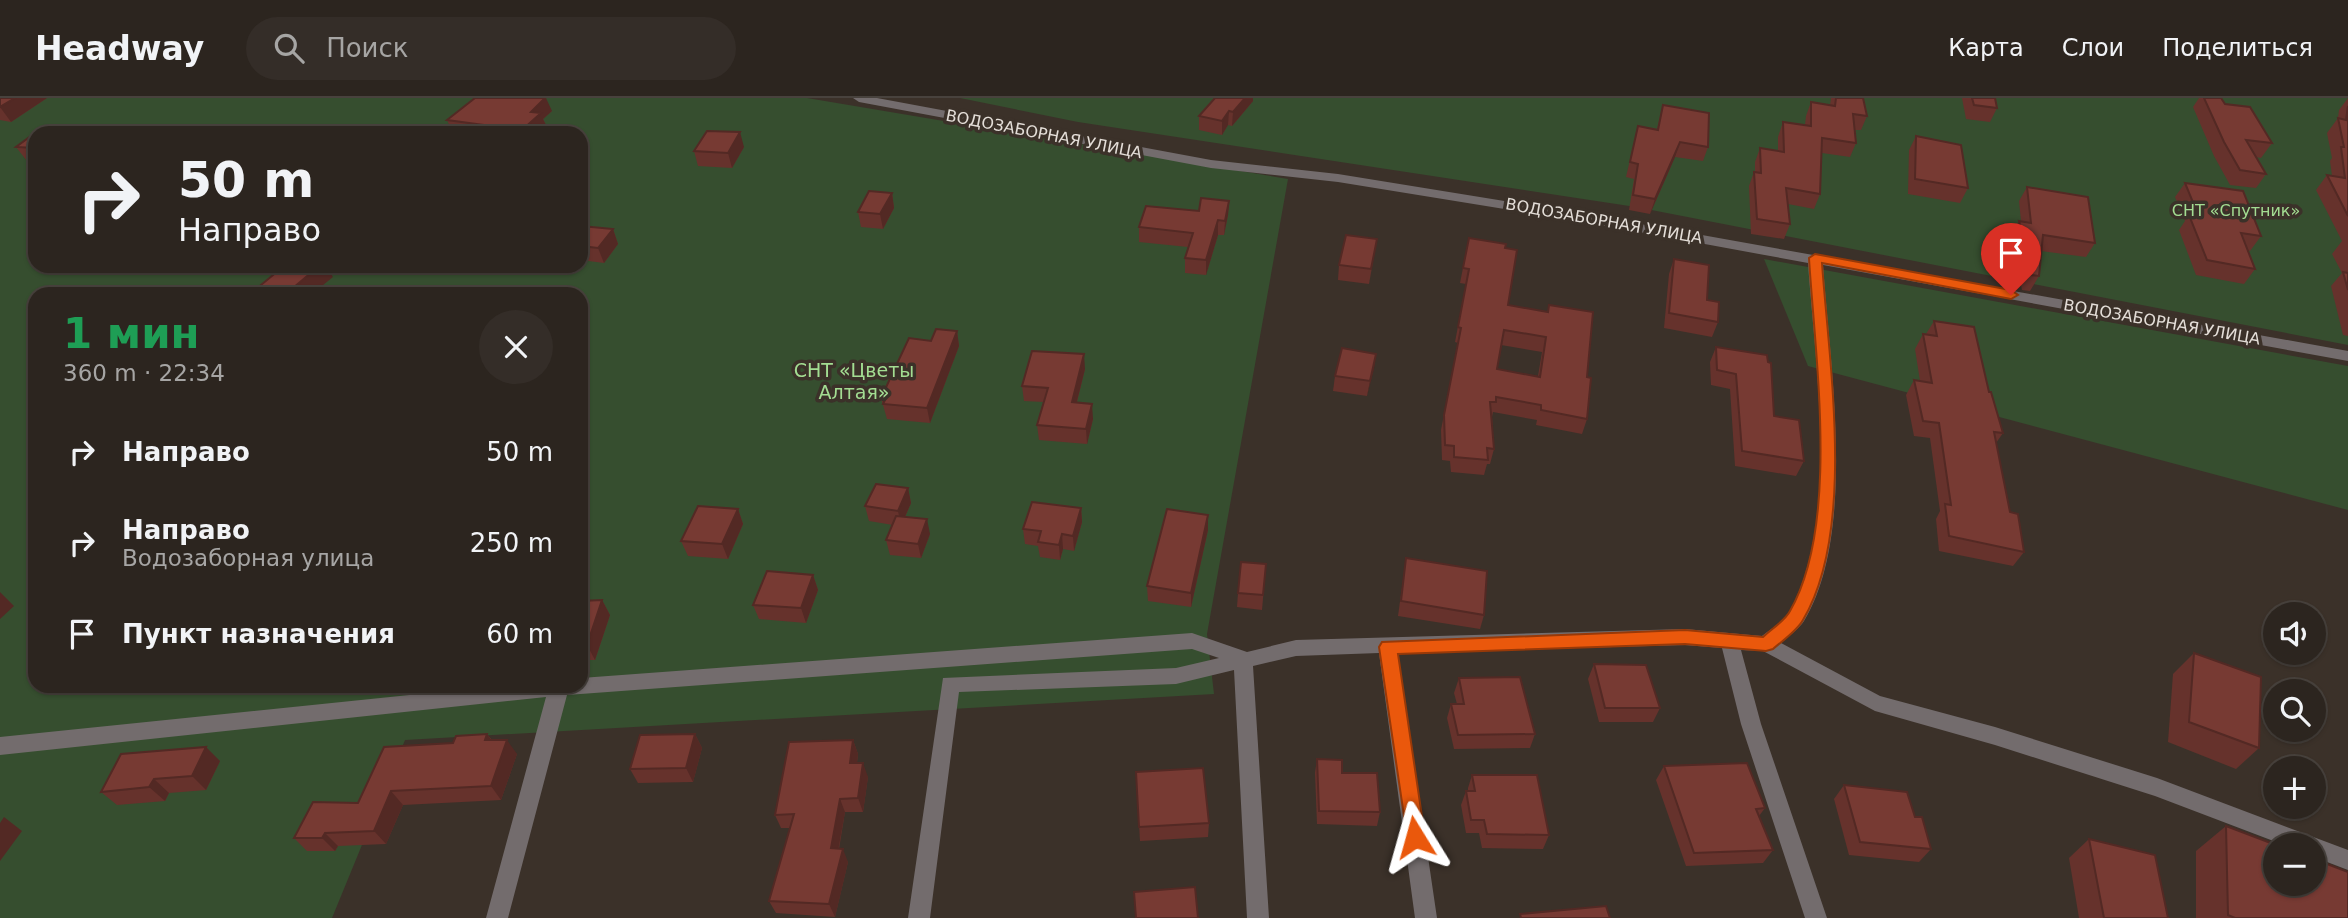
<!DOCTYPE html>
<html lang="ru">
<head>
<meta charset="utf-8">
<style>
	body { margin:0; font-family:"DejaVu Sans",sans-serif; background:#342d28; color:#f1f3f6; height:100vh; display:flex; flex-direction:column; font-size:26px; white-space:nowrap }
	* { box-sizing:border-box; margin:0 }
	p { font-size:23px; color:#a6a5a4 }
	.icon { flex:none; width:38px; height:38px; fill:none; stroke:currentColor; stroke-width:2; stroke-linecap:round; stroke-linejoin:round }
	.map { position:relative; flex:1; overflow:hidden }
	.details { position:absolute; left:28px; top:189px; width:560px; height:406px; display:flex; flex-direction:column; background:#2c251f; border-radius:21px; box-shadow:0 2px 5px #0004,0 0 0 2px #48423d }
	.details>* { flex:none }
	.top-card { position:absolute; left:28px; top:28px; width:560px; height:147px; border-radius:21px; box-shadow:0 2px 5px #0004,0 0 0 2px #48423d; background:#2c251f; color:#f1f3f6; overflow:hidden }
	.buttons { position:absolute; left:2263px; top:504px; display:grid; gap:14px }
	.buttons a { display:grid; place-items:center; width:63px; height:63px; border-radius:50%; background:#2c251f; box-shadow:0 2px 5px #0004,0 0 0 2px #48423d; font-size:35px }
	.pin { position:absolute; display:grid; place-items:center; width:60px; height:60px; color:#fff; margin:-72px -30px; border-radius:50% 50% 50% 0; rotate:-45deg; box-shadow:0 0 7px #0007 }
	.pin .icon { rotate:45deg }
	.me { position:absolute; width:77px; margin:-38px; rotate:352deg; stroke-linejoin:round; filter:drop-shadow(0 0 5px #0008) }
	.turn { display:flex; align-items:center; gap:24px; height:147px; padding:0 35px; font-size:32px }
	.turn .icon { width:91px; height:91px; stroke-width:2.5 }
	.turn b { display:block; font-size:49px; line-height:60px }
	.round { display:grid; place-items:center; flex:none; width:74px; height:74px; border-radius:37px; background:#342d28 }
	.overview { display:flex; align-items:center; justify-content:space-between; height:119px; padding:0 35px }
	h1 { font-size:42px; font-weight:800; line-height:52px; color:#1e9e55 }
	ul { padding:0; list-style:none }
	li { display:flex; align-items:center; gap:21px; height:91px; padding:0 35px }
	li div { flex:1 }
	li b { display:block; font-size:26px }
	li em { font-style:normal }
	header { display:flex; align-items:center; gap:42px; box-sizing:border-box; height:98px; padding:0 35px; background:#2c251f; border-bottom:2px solid #48423d }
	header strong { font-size:33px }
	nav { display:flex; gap:38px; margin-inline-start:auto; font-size:24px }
	.search { width:490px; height:63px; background:#342d28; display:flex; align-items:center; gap:18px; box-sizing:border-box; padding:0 24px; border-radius:38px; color:#a6a5a4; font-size:26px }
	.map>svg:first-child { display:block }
</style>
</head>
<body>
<header>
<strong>Headway</strong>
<div class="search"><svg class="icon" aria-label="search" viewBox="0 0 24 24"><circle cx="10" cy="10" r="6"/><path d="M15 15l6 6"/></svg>Поиск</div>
<nav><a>Карта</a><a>Слои</a><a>Поделиться</a></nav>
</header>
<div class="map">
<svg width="2348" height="820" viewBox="0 0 2348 820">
	<rect width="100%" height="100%" fill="#3b3129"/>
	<!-- green -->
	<g fill="#364e2f" fill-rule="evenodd">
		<path d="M0 0H807L1288 81 1207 536 1214 596 405 642 332 820H0ZM35 35H581V168H35ZM35 196H581V588H35Z"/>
		<path d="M960 0H2348V247L1636 109 1078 24Z"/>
		<path d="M1764 161 2348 268V412L1808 268Z"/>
	</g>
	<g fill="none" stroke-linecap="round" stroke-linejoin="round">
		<!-- minor -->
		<path fill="#736c6d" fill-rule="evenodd" d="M853 0H877L1211 62 1338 76 1596 118 2348 253V263L1823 167C1830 268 1857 435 1804 523 1799 531 1788 538 1781 545L1880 598 1995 629 2157 680 2348 752V772L2314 759V747H2284L2155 698 1995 647 1875 613 1763 553 1741 552 1761 626 1827 820H1805L1741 626 1722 550 1685 547 1398 555 1437 820H1415L1379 555 1296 558 1253 568 1269 820H1247L1234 572 1176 586 959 594 930 820H908L943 580 1176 570 1219 560 1192 551 567 597 508 820H486L546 599 0 657V639L497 588H581V580L1192 535 1247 554 1296 542 1685 531 1762 538C1771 531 1784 523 1790 513 1840 419 1815 268 1808 165L1596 126 1338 84 1211 70 859 4Z"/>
	</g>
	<!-- wall -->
	<g fill="#66322c" fill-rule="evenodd">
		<path d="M0 0H47L11 24 0 22Z"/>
		<path d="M1215 0H1253V3L1232 28 1228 27 1222 37 1199 32V18Z"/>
		<path d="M1831 0H1863L1867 18 1861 32H1855L1856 45 1850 59 1822 55 1820 96 1814 111 1788 106 1790 126 1784 141 1751 136 1749 88 1754 74H1755V64L1760 50 1778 53V39L1783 24 1805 27 1806 18 1811 4 1830 7Z"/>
		<path d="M1962 0H1995L1997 10 1990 24 1966 21Z"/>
		<path d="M2199 0H2221L2225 6 2272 45 2261 60 2256 59 2266 76 2256 90 2230 87 2214 58 2193 9Z"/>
		<path d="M2348 0V238L2343 237 2331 188 2342 175 2332 156 2342 143 2316 92 2327 77 2332 78 2330 63 2332 60 2327 35 2338 20 2339 12Z"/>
		<path d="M1663 7 1708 49 1703 63 1675 59 1650 116 1629 112 1634 81 1626 79 1638 28 1657 31Z"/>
		<path d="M552 13 543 21 547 29 540 35H453L447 22Z"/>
		<path d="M35 35V64L27 63 16 49Z"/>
		<path d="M1916 38 1968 90 1960 105 1908 96 1909 52Z"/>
		<path d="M744 49 732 70 698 68 694 53Z"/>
		<path d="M2185 85 2261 138 2250 153 2248 152 2255 171 2244 186 2196 177 2179 132 2185 123 2175 99Z"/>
		<path d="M2027 89 2095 145 2086 159 2041 153 2039 178 2030 193 2022 192 2021 187 2000 182 2003 160 2011 145 2012 146 2011 138 2019 123H2021L2019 103Z"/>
		<path d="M892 95 894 110 883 131 861 129 858 114Z"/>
		<path d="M1229 103 1228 117 1224 137H1218L1206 177 1185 175V160L1188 149 1139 144V129L1199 113Z"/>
		<path d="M581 128 613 131 618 146 604 165 581 162Z"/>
		<path d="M1469 140 1505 150 1508 207 1548 214 1549 207 1587 279V321L1582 336 1536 327 1537 322 1493 314 1492 319 1494 351 1490 366H1487L1484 377 1451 374 1450 363 1442 362 1441 332 1458 245 1455 244 1466 186 1460 185ZM1501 247 1542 254 1538 278 1497 271Z"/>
		<path d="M1377 141 1369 186 1338 182 1339 167Z"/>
		<path d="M1674 161 1718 224 1712 239 1664 230 1669 176Z"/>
		<path d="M1934 223 1989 294 2003 335 1996 345 2010 414 2024 454 2013 468 1939 453 1936 421 1940 413 1930 340 1914 338 1906 297 1914 282 1920 283 1915 251 1923 236H1926Z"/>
		<path d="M957 233 959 248 930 325 887 321 881 300 931 243Z"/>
		<path d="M1716 249 1804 363 1796 378 1735 368 1730 291 1711 287 1710 264Z"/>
		<path d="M1376 256 1367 298 1333 293 1335 278Z"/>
		<path d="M1085 271 1077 304 1093 321 1087 346 1039 342 1037 327 1044 304 1024 303 1022 288Z"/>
		<path d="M908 390 911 405 905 419 930 436 921 460 890 457 886 442 893 427 869 423 865 408Z"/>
		<path d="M1081 410 1082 424 1074 453 1063 451 1060 462 1040 459 1038 448 1025 446 1023 431Z"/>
		<path d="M738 411 743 426 728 461 688 458 681 443Z"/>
		<path d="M1208 417V432L1191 509 1148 503 1147 488Z"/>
		<path d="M1406 460 1484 517 1480 531 1398 518Z"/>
		<path d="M1266 466 1262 512 1237 509 1238 495Z"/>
		<path d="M813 477 818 492 806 525 759 521 753 507Z"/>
		<path d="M602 502 610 517 595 562H581V503Z"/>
		<path d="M2194 555 2259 650 2236 671 2168 644 2173 576Z"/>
		<path d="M1594 566 1660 610 1653 624H1599L1588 581Z"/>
		<path d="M1459 580 1535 636 1530 650 1454 651 1447 620 1451 606H1457L1454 595Z"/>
		<path d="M487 636 492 642 517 656 501 702 403 707 386 746 338 748 335 753H307L294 740 358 705 453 645Z"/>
		<path d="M695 636 702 650 693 684 638 685 630 671Z"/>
		<path d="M853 642 858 656 857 665 868 679 863 714H845L839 751 848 764 835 819 776 815 769 803 790 730H781L775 717Z"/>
		<path d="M1317 661 1342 675 1380 714 1377 728 1317 726 1315 675Z"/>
		<path d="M220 663 206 692 169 695 165 703 117 707 101 694Z"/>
		<path d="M1664 668 1765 710 1759 718 1773 752 1763 765 1686 768 1656 682Z"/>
		<path d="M1136 674 1209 725 1208 739 1140 743Z"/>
		<path d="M1472 677 1549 737 1543 751 1482 750 1479 735H1466L1461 707 1466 693H1468V690Z"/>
		<path d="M1844 687 1915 719 1931 751 1919 764 1849 757 1834 701Z"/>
		<path d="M2226 728 2348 820H2196V753Z"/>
		<path d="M2089 741 2168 820H2079L2069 760Z"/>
	</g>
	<!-- shaded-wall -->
	<g fill="#532924">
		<path d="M15 0H47L11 24 0 9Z"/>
		<path d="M546 0 552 13 543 21 547 29 540 35H523L522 32 531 14Z"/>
		<path d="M1245 0H1253V3L1232 28 1233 14Z"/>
		<path d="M1229 13 1228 27 1222 37V23Z"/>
		<path d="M740 34 744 49 732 70 728 55Z"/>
		<path d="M1680 44 1675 59 1650 116 1655 101Z"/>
		<path d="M892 95 894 110 883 131 880 116Z"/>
		<path d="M1229 103 1228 117 1224 137 1225 123Z"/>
		<path d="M1218 122V137L1206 177V162Z"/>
		<path d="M613 131 618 146 604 165 598 150Z"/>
		<path d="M319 168H326L333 179 312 196H291L293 190Z"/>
		<path d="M957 233 959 248 930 325 927 310Z"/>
		<path d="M1084 256 1085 271 1073 319 1072 304Z"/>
		<path d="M1376 256 1374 271 1367 298 1370 283Z"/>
		<path d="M1092 306 1093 321 1087 346 1086 331Z"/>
		<path d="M908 390 911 405 901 428 898 413Z"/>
		<path d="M1081 410 1082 424 1074 453 1073 438Z"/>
		<path d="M738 411 743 426 728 461 722 446Z"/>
		<path d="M1208 417V432L1191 509V495Z"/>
		<path d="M927 421 930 436 921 460 918 446Z"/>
		<path d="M1062 436 1063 451 1060 462 1059 447Z"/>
		<path d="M813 477 818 492 806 525 801 510Z"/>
		<path d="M0 494 14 508 0 521Z"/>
		<path d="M602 502 610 517 595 562 587 547Z"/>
		<path d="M487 636 497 650 485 642Z"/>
		<path d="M695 636 702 650 693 684 686 670Z"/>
		<path d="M507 642 517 656 501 702 491 688Z"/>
		<path d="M853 642 858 656 855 679 850 665Z"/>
		<path d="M206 649 220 663 206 692 192 678Z"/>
		<path d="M863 665 868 679 863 714 858 700Z"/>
		<path d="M154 681 169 695 165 703 149 689Z"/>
		<path d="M391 693 403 707 386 746 374 733Z"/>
		<path d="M840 701 845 714 836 764 831 750Z"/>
		<path d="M4 719 22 733 0 763V725Z"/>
		<path d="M325 735 338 748 335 753 322 740Z"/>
		<path d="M843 751 848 764 835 819 829 806Z"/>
	</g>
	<!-- building -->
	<g fill="#773a33" stroke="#532924" stroke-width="2" fill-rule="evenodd">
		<path d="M0 0H15L0 9Z"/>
		<path d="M475 0H545L531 14 541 15 522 32 447 22Z"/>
		<path d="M1215 0H1245L1233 14 1229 13 1222 23 1199 18Z"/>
		<path d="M1836 0H1863L1867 18 1853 16 1856 45 1822 40 1820 96 1786 90 1790 126 1757 121 1754 74 1761 75 1760 50 1784 54 1783 24 1811 28V4L1835 8Z"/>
		<path d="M1972 0H1995L1997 10 1974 7Z"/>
		<path d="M2204 0H2221L2225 6 2250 9 2272 45 2246 42 2266 76 2240 72 2224 44Z"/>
		<path d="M1663 7 1709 15 1708 49 1680 44 1655 101 1633 97 1638 66 1630 64 1638 28 1658 32Z"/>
		<path d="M2348 8V118L2327 77 2345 80 2341 49H2344L2338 20 2346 22Z"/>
		<path d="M43 29 75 32 71 35H36Z"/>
		<path d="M707 33 740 34 728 55 694 53Z"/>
		<path d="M35 35V50L16 49Z"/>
		<path d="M1916 38 1961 47 1968 90 1915 81Z"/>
		<path d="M2185 85 2243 93 2261 138 2241 135 2255 171 2207 162 2189 117 2199 119Z"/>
		<path d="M2027 89 2088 99 2095 145 2043 137 2039 178 2031 177 2030 173 2008 167 2011 145 2025 149 2019 123 2031 125Z"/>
		<path d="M869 93 892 95 880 116 858 114Z"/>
		<path d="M1201 100 1229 103 1225 123 1218 122 1206 162 1185 160 1193 135 1139 129 1146 108 1199 113Z"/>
		<path d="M581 128 613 131 598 150 581 148Z"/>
		<path d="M1346 137 1377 141 1371 171 1339 167Z"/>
		<path d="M1469 140 1506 146 1505 150 1517 152 1508 207 1548 214 1549 207 1593 214 1587 279 1591 280 1587 321 1541 312V307L1496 299V304H1490L1494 351 1487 350 1488 362 1454 359V348L1445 347 1444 317 1461 230 1458 229 1469 171 1463 170ZM1504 232 1546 239 1540 279 1497 271Z"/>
		<path d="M1674 161 1709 167 1707 202 1719 204 1718 224 1669 215Z"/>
		<path d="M284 168H319L293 190 297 191 291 196H250Z"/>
		<path d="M2343 174 2348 175V192Z"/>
		<path d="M1934 223 1974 229 1989 294H1991L2003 335 1994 334 2010 414 2018 416 2024 454 1949 438 1945 406 1951 407 1939 325 1923 323 1914 282 1932 285 1923 236 1937 238Z"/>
		<path d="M936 231 957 233 927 310 883 306 886 300H881L909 240 931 243Z"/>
		<path d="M1716 249 1767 257 1768 264 1771 265 1774 318 1799 322 1804 363 1742 353 1736 276 1717 272Z"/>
		<path d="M1342 250 1376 256 1370 283 1335 278Z"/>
		<path d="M1032 253 1084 256 1072 304 1092 306 1086 331 1037 327 1048 290 1022 288Z"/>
		<path d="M876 386 908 390 898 413 865 408Z"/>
		<path d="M1032 404 1081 410 1073 438 1062 436 1059 447 1038 444 1041 433 1023 431Z"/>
		<path d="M698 408 738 411 722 446 681 443Z"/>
		<path d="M1167 411 1208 417 1191 495 1147 488Z"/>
		<path d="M896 418 927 421 918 446 886 442Z"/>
		<path d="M1406 460 1487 473 1484 517 1401 503Z"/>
		<path d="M1241 464 1266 466 1263 497 1238 495Z"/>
		<path d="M767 473 813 477 801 510 753 507Z"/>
		<path d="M602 502 587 547H581V503Z"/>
		<path d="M2194 555 2261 579 2259 650 2189 624Z"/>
		<path d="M1594 566 1646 567 1660 610H1605Z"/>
		<path d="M1520 579 1535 636 1458 637 1451 606H1464L1459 580Z"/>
		<path d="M487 636 485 642H507L491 688 391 693 374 733 325 735 322 740H294L313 704 358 705 384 649 453 645 456 638Z"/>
		<path d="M695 636 686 670 630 671 640 637Z"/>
		<path d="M853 642 850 665H863L858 700 840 701 831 750 843 751 829 806 769 803 794 716 775 717 789 644Z"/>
		<path d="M206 649 192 678 154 681 149 689 101 694 121 656Z"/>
		<path d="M1317 661 1342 662V675H1377L1380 714 1319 713Z"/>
		<path d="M1747 665 1765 710 1756 711 1773 752 1694 755 1664 668Z"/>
		<path d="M1203 670 1209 725 1139 729 1136 674Z"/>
		<path d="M1472 677H1537L1549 737 1487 736 1484 722H1471L1466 693H1475Z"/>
		<path d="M1844 687 1907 694 1915 719H1922L1931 751 1860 744Z"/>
		<path d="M2226 728 2276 747H2275V786H2314V761L2348 774V820H2235L2228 817Z"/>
		<path d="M2089 741 2155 757 2168 820H2104Z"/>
		<path d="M1195 789 1198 820H1136L1134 794Z"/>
		<path d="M1606 808 1610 820H1521L1520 816Z"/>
	</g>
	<!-- route -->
	<path fill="#ea580c" stroke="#983908" stroke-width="2" d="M1815 156 2011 192 2018 197 2011 201 1822 165C1829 266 1856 433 1803 522 1797 533 1782 543 1773 551L1766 553 1685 546 1398 556 1425 739 1422 745 1415 748 1408 745 1379 549 1382 544 1685 532 1763 539C1771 531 1785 523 1790 513 1840 426 1815 260 1809 160Z"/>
	<g text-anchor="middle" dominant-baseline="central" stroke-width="7" stroke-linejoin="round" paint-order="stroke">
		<!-- far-street labels -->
		<g font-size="16" fill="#e4ded8" stroke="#3b3129">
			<text transform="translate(1044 36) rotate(11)">ВОДОЗАБОРНАЯ УЛИЦА</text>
			<text transform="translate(1604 123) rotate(10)">ВОДОЗАБОРНАЯ УЛИЦА</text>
			<text transform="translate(2162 224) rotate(10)">ВОДОЗАБОРНАЯ УЛИЦА</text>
		</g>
		<!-- far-park labels -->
		<g font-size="16" fill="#a3dd92" stroke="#3b3129">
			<text x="2236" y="112">СНТ «Спутник»</text>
		</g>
		<!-- park labels -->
		<g font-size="19" fill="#a3dd92" stroke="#3b3129">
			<text x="854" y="272">СНТ «Цветы<tspan x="854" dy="22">Алтая»</tspan></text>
		</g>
	</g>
</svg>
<div class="buttons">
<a><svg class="icon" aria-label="sound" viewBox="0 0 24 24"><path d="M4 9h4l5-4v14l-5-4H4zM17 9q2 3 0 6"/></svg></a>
<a><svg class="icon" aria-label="search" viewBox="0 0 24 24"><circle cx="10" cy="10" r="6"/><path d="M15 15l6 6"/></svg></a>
<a>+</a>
<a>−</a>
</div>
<div class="pin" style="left:2011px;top:197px;background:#d93025"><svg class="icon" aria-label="arrive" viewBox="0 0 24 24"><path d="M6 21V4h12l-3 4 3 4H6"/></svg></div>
<svg class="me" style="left:1415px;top:739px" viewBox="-20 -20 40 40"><path d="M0-17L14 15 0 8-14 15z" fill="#ea580c" stroke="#fff" stroke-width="4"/></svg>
<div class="top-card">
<div class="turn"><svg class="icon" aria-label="right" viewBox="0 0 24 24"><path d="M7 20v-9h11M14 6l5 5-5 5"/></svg><div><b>50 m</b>Направо</div></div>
</div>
<section class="details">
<div class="overview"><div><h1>1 мин</h1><p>360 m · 22:34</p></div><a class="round"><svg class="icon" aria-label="close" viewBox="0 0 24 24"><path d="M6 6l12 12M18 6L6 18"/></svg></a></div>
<ul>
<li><svg class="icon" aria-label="right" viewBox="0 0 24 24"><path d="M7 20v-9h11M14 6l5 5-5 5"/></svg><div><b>Направо</b></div><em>50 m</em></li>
<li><svg class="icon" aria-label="right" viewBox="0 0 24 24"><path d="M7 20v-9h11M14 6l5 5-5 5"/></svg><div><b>Направо</b><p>Водозаборная улица</p></div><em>250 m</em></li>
<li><svg class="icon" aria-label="arrive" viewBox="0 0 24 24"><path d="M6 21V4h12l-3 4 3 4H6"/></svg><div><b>Пункт назначения</b></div><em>60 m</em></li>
</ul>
</section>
</div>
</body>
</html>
